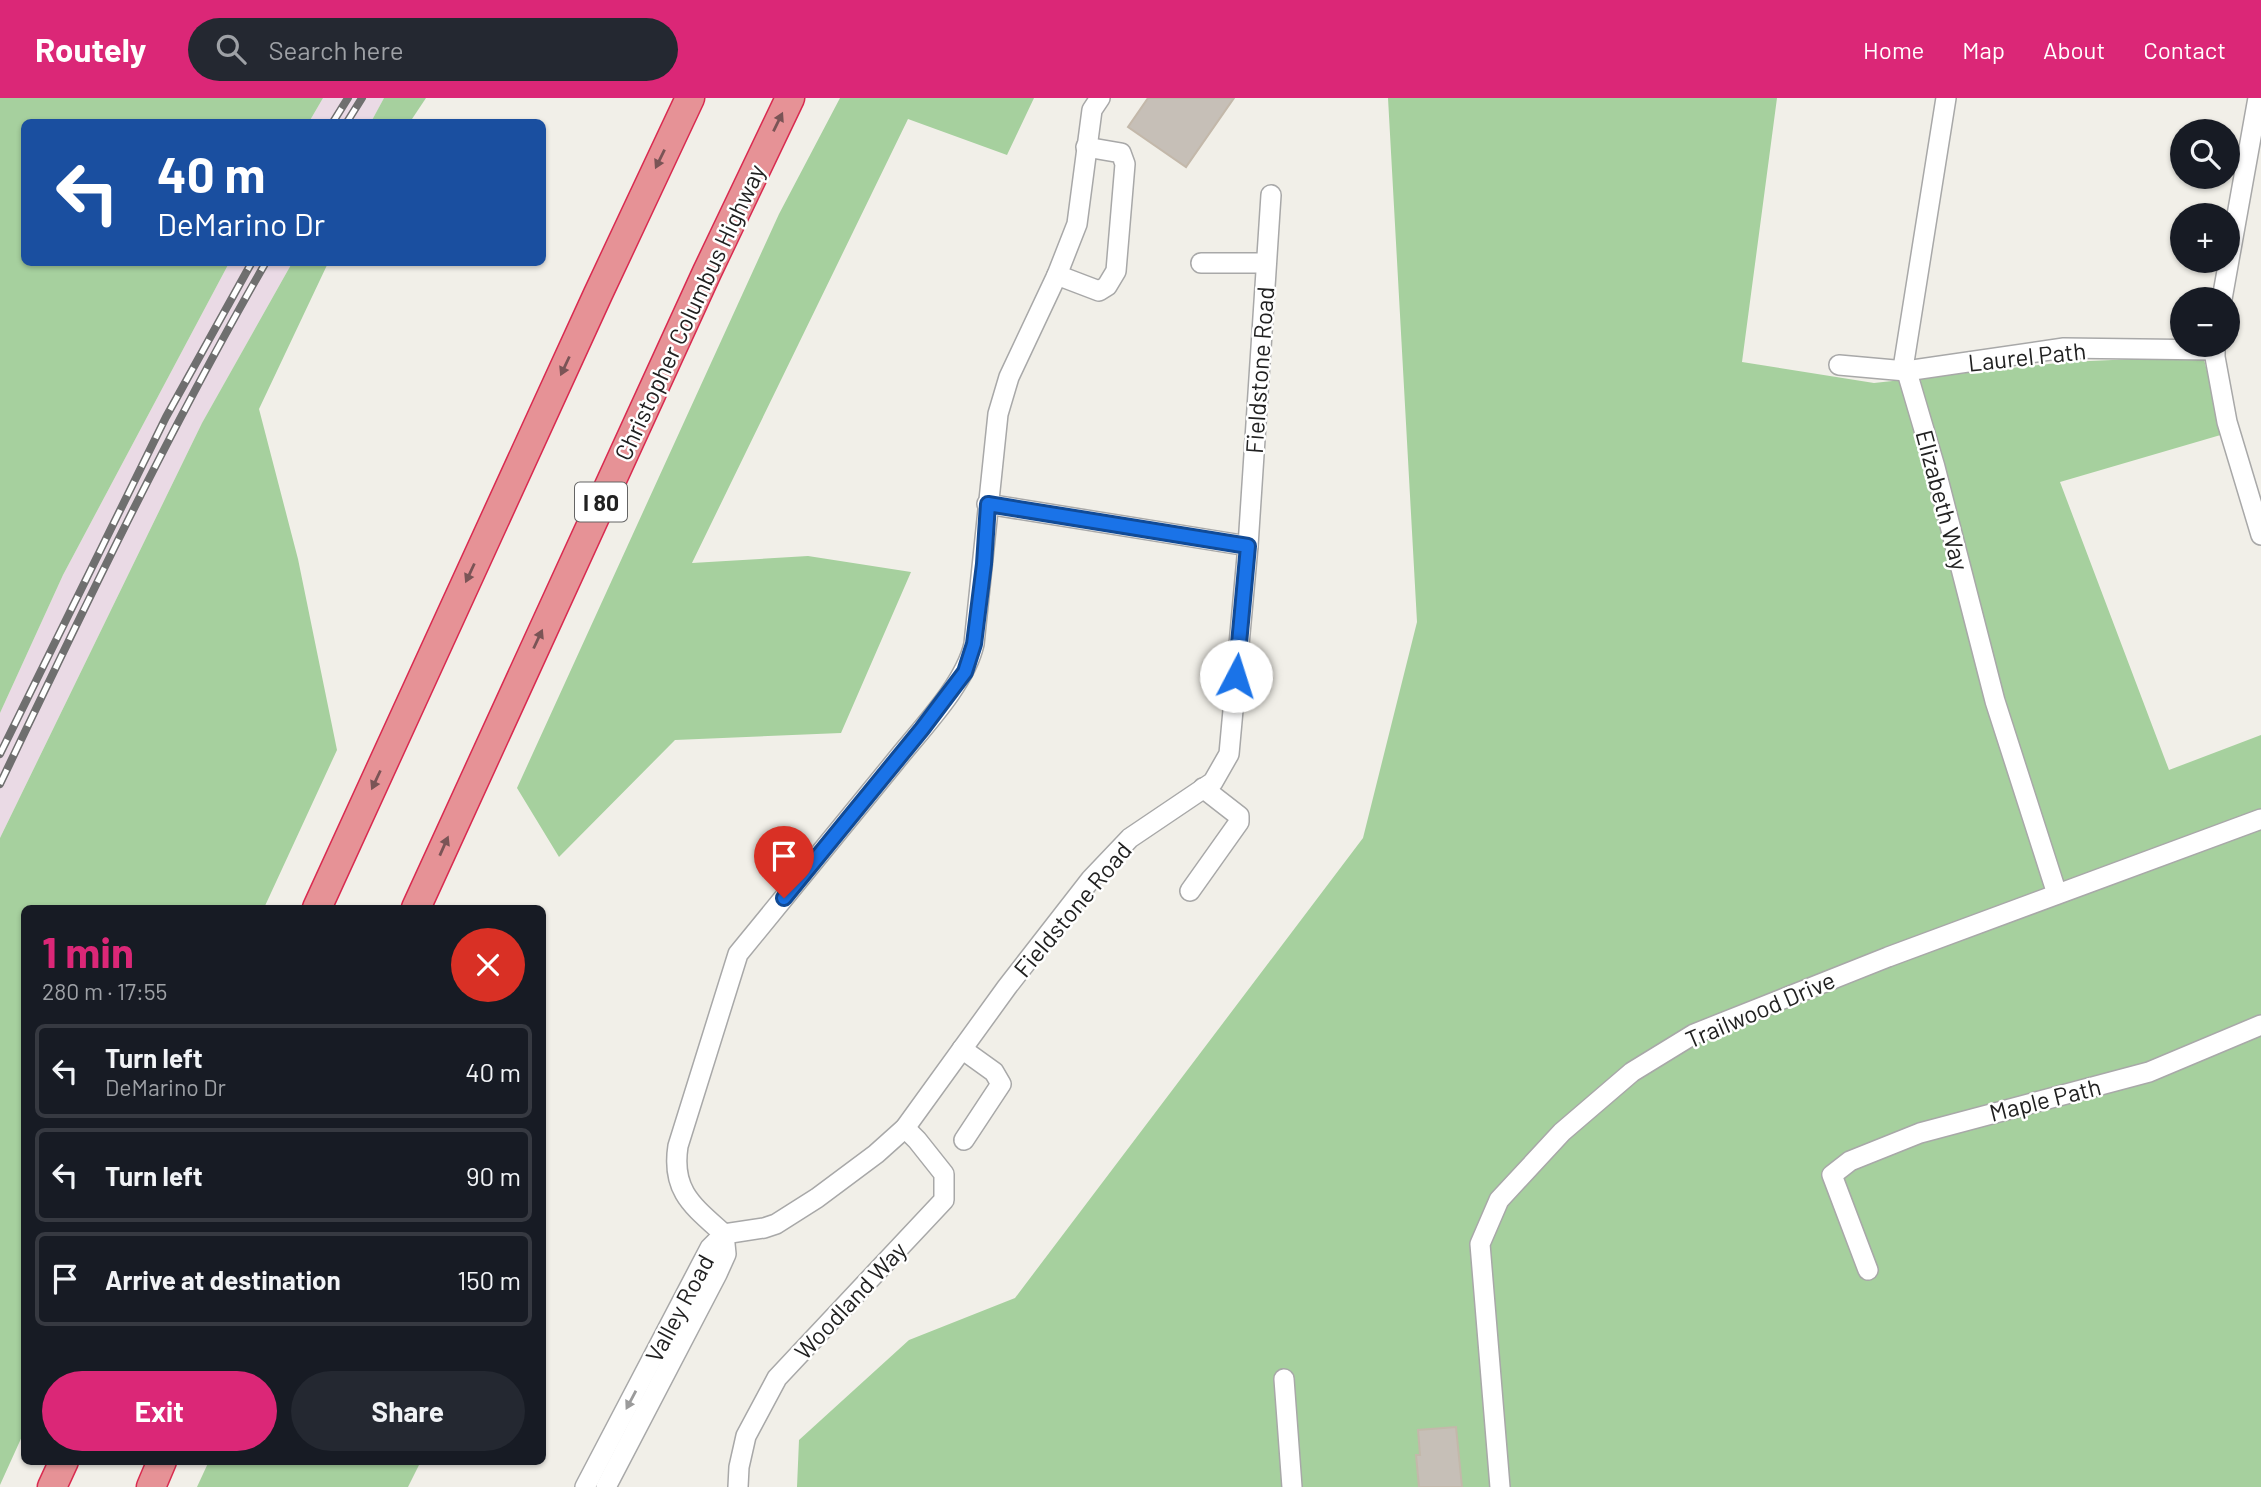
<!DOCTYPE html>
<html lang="en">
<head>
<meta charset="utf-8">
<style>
	body { margin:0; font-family:Barlow,sans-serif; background:#242831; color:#f1f3f6; height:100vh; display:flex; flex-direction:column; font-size:26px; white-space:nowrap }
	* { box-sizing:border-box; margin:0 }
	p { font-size:23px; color:#9ea1a6 }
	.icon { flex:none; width:38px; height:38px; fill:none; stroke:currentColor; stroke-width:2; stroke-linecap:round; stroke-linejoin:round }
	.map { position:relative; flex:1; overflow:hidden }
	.drawer { position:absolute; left:21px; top:807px; width:525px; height:560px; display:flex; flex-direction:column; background:#171b24; border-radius:10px; box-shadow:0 2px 5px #0004 }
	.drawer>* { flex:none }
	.hud { position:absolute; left:21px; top:21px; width:525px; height:147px; border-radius:10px; box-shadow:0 2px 5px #0004; background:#1a4fa0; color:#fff; overflow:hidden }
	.controls { position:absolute; left:2170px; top:21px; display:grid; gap:14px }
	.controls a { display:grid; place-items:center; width:70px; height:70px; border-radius:50%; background:#171b24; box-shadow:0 2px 5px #0004; font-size:35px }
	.pin { position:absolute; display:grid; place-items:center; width:60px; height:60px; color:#fff; margin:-72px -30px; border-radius:50% 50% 50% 0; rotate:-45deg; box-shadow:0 0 7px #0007 }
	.pin .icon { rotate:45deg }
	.me { position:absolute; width:77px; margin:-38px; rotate:5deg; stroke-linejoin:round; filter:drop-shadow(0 0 5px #0008) }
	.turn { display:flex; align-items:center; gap:24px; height:147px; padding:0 21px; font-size:32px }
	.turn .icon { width:91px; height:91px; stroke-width:2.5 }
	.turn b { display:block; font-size:49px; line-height:60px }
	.round { display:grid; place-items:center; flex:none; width:74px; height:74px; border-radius:37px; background:#242831 }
	.headline { display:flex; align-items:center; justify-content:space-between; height:119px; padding:0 21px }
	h1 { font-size:42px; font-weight:700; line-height:52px; color:#db2777 }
	.button { display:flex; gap:14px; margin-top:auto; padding:14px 21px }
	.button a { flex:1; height:80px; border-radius:42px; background:#db2777; color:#fff; font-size:28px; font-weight:700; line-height:80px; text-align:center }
	.button a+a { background:#242831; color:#f1f3f6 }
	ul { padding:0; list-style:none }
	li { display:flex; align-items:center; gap:21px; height:94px; margin:0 14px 10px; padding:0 7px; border:4px solid #363941; border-radius:10px }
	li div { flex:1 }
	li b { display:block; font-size:26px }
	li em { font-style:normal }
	header { display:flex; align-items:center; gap:42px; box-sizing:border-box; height:98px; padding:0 35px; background:#db2777; color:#fff }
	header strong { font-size:33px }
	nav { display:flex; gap:38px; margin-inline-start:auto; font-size:24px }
	.search { width:490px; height:63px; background:#242831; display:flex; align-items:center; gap:18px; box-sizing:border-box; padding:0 24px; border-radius:38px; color:#9ea1a6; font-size:26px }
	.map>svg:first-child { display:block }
</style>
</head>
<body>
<header>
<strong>Routely</strong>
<div class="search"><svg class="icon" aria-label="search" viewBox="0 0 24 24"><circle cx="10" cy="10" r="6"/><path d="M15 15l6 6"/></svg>Search here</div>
<nav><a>Home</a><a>Map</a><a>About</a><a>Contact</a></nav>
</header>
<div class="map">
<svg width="2261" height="1389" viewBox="0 0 2261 1389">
	<rect width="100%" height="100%" fill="#f1efe8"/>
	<!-- industrial -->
	<g fill="#eadae5">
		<path d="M323 0H384L371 24H309Z"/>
		<path d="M229 165H292L202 325 0 740V615L63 477Z"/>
	</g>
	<!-- forest -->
	<g fill="#a6d09e">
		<path d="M0 0H323L309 24H24V164L229 165 63 477 0 615Z"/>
		<path d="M384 0H426L410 24H371Z"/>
		<path d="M840 0H1034L1007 57 908 21 692 465 808 458 911 474 841 635 675 642 559 759 517 690 779 116Z"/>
		<path d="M1388 0H1777L1742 264 1874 285 2067 264 2203 258 2224 336 2060 384 2169 672 2261 637V1389H797L799 1342 909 1242 1015 1200 1363 740 1417 524Z"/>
		<path d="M292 165H328L259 311 298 461 337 652 264 810H24V1334L0 1387V740L202 325Z"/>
		<path d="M209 1363H421L408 1389H197Z"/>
	</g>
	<!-- building -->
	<g fill="#c6bfb7" stroke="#c3b8aa" stroke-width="2">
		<path d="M1148 0H1234L1186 69 1128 29Z"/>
		<path d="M1456 1329 1462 1389H1419L1416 1357H1420L1418 1332Z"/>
	</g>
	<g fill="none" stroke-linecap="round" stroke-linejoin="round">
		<!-- minor casing -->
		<g stroke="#a8a8a8" stroke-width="22">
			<g id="minor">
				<path d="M1946 0 1904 264 1935 369 1995 603 2057 796"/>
				<path d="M1201 165H1266"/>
				<path d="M1057 177 1099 193 1107 188 1116 173 1125 66 1121 55 1086 49"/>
				<path d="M2222 201 2258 0"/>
				<path d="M2215 247V259L2227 324 2261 437"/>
				<path d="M1839 267 1906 273 2064 250 2215 252"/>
				<path d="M987 406 1248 448"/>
				<path d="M1190 793 1239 724V718L1203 690"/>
				<path d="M962 951 994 974 1001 986 964 1042"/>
				<path d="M724 1136 764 1130 776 1126 817 1100 876 1056 905 1030 1007 889 1091 781 1130 740 1213 684 1229 656 1248 448 1271 97"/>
				<path d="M724 1136C693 1108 671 1093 678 1048L738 856C790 792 842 729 894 665 920 632 965 587 974 546L998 316 1009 279 1057 177 1077 126 1092 12 1100 0"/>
				<path d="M1868 1172 1832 1077 1850 1063 1920 1035 2149 974 2261 927"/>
				<path d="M1284 1281 1292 1389"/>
				<path d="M585 1389 710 1150 724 1136"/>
				<path d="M606 1389 717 1176 726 1156 724 1136"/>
				<path d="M738 1389 739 1369 746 1338 777 1280 944 1102V1076L917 1042 905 1030"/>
				<path d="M1500 1389 1480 1146 1499 1102 1562 1034 1632 974 1694 936 1888 859 2261 721"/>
			</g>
		</g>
		<!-- highway casing -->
		<g stroke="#d92b50" stroke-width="31">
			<g id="highway">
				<path d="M317 810 598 196 690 0"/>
				<path d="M416 810 707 174 790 0"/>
				<path d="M52 1389 64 1363"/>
				<path d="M151 1389 162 1363"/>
			</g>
		</g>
		<!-- minor -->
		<use href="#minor" stroke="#fff" stroke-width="19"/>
		<!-- highway -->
		<use href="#highway" stroke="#e69296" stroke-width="28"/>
		<!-- rail casing -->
		<g stroke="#6f6f6f" stroke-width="8">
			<g id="rail">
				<path d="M333 24 348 0"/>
				<path d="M347 24 362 0"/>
				<path d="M0 656 166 319 252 164"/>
				<path d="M0 686C84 510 168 334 266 164"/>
			</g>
		</g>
		<!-- rail -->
		<use href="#rail" stroke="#fff" stroke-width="5" stroke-dasharray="16" stroke-linecap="butt"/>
	</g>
	<!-- one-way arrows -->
	<defs><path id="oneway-solid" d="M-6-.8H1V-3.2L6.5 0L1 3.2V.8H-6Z" transform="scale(1.75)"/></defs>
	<g fill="#7a5456">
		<use href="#oneway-solid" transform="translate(778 24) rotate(-64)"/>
		<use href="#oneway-solid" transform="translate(660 61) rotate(116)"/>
		<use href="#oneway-solid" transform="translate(565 268) rotate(115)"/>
		<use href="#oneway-solid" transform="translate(470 475) rotate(115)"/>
		<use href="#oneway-solid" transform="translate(538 541) rotate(-65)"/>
		<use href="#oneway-solid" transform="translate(376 682) rotate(115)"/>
		<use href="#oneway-solid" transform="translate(444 748) rotate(-66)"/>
	</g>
	<use fill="#9b9b9b" href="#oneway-solid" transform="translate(631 1302) rotate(118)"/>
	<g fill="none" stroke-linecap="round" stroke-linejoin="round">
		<!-- route casing -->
		<g stroke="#114b97" stroke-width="18">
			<path id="route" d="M784 800 922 631 965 574 974 546 984 466 988 406 1248 448 1236 578"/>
		</g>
		<!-- route -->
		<use href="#route" stroke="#1a73e8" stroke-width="12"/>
	</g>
	<g text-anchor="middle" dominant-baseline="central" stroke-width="5" stroke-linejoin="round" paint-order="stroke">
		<!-- shield labels -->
		<rect fill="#fff" stroke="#646464" stroke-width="2" x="575" y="384.5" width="52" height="39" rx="5"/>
		<g font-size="23" font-weight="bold" fill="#212121">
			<text x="601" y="404">I 80</text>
		</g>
		<!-- street labels -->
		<g font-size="24" fill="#212121" stroke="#fff">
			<text transform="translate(689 214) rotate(-65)">Christopher Columbus Highway</text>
			<text transform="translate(2027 258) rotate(-6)">Laurel Path</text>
			<text transform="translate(1259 272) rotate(-86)">Fieldstone Road</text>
			<text transform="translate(1943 402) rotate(75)">Elizabeth Way</text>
			<text transform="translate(1072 811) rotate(-50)">Fieldstone Road</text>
			<text transform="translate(1760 911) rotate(-23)">Trailwood Drive</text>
			<text transform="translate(2045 1001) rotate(-14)">Maple Path</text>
			<text transform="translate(850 1202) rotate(-47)">Woodland Way</text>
			<text transform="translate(679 1210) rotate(-62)">Valley Road</text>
		</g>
	</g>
</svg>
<div class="controls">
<a><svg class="icon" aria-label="search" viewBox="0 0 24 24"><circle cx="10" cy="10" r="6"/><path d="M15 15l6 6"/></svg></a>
<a>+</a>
<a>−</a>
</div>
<div class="pin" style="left:784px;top:800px;background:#d93025"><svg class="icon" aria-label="arrive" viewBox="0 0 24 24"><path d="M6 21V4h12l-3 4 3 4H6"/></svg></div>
<svg class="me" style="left:1236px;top:578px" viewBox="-20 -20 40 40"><circle r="19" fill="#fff"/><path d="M0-13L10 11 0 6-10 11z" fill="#1a73e8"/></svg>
<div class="hud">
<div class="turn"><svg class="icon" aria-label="left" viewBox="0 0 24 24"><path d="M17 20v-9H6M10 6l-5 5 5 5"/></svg><div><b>40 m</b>DeMarino Dr</div></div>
</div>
<section class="drawer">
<div class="headline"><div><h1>1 min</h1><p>280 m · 17:55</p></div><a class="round" style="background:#d93025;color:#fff"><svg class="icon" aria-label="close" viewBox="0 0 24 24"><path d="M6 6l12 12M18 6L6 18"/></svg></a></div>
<ul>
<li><svg class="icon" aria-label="left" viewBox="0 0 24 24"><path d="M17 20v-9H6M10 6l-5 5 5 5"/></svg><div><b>Turn left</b><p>DeMarino Dr</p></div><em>40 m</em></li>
<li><svg class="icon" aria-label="left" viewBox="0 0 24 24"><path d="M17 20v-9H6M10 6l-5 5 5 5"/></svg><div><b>Turn left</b></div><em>90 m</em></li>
<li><svg class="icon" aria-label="arrive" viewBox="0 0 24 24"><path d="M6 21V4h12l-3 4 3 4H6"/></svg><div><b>Arrive at destination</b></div><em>150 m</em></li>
</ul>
<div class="button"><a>Exit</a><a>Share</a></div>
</section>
</div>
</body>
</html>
